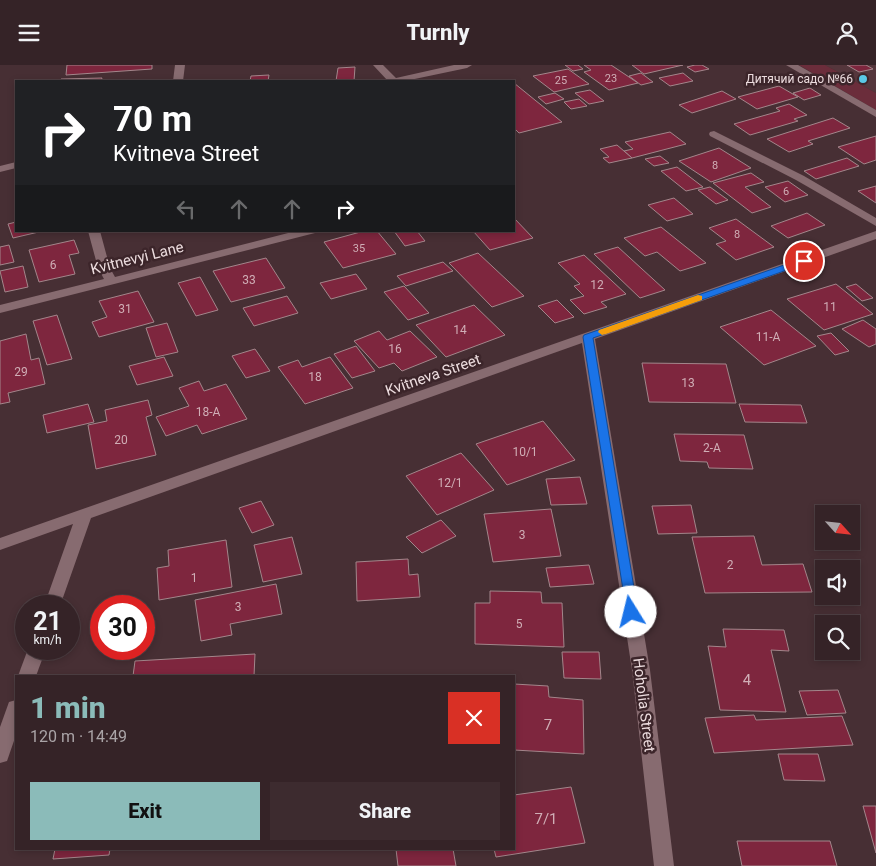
<!DOCTYPE html>
<html lang="en">
<head>
<meta charset="utf-8">
<style>
	body { margin:0; font-family:Roboto,sans-serif; background:#3d2b2f; color:#f1f3f6; height:100vh; display:flex; flex-direction:column; font-size:19px; white-space:nowrap }
	* { box-sizing:border-box; margin:0 }
	p { font-size:16px; color:#aaa4a7 }
	.icon { flex:none; width:28px; height:28px; fill:none; stroke:currentColor; stroke-width:2; stroke-linecap:round; stroke-linejoin:round }
	.map { position:relative; flex:1; overflow:hidden }
	.drawer { position:absolute; left:15px; top:610px; width:500px; height:175px; display:flex; flex-direction:column; background:#352327; border-radius:0px; box-shadow:0 2px 8px #0003,0 0 0 1px #4f4044 }
	.drawer>* { flex:none }
	.banner { position:absolute; left:15px; top:15px; width:500px; height:152px; border-radius:0px; box-shadow:0 2px 8px #0003,0 0 0 1px #4f4044; background:#202124; color:#fff; overflow:hidden }
	.needle { width:32px; rotate:117deg }
	.fabs { position:absolute; left:815px; top:440px; display:grid; gap:10px }
	.fabs a { display:grid; place-items:center; width:45px; height:45px; border-radius:0px; background:#352327; box-shadow:0 2px 8px #0003,0 0 0 1px #4f4044; font-size:25px }
	.speed { position:absolute; left:15px; top:530px; display:flex; gap:10px; font-size:25px; font-weight:700; text-align:center }
	.speed>* { display:grid; place-content:center; width:65px; height:65px; border-radius:50%; background:#352327; box-shadow:0 2px 8px #0003,0 0 0 1px #4f4044; line-height:1 }
	.speed small { font-size:12px; font-weight:400 }
	.speed .limit { border:8px solid #d22; background:#fff; color:#111 }
	.pin { position:absolute; display:grid; place-items:center; width:42px; height:42px; color:#fff; margin:-21px; border:2px solid #fff; border-radius:50%; box-shadow:0 1px 5px #0007 }
	.me { position:absolute; width:55px; margin:-28px; rotate:351deg; stroke-linejoin:round; filter:drop-shadow(0 0 4px #0008) }
	.turn { display:flex; align-items:center; gap:18px; height:105px; padding:0 15px; font-size:22px }
	.turn .icon { width:65px; height:65px; stroke-width:2.5 }
	.turn b { display:block; font-size:35px; line-height:42px }
	.lanes { display:flex; align-items:center; height:48px; padding:0 15px; background:#0003; justify-content:center; gap:25px; direction:ltr }
	.lanes .off { opacity:.35 }
	.round { display:grid; place-items:center; flex:none; width:52px; height:52px; border-radius:0px; background:#3d2b2f }
	.headline { display:flex; align-items:center; justify-content:space-between; height:85px; padding:0 15px }
	h1 { font-size:30px; font-weight:800; line-height:38px; color:#8bbbb9 }
	.button { display:flex; gap:10px; margin-top:auto; padding:10px 15px }
	.button a { flex:1; height:58px; border-radius:0px; background:#8bbbb9; color:#111; font-size:20px; font-weight:800; line-height:58px; text-align:center }
	.button a+a { background:#3d2b2f; color:#f1f3f6 }
	header { display:flex; justify-content:space-between; align-items:center; height:65px; padding:0 15px; background:#352327; font-size:22px; font-weight:800 }
	.map>svg:first-child { display:block }
</style>
</head>
<body>
<header><svg class="icon" aria-label="menu" viewBox="0 0 24 24"><path d="M4 6h16M4 12h16M4 18h16"/></svg>Turnly<svg class="icon" aria-label="person" viewBox="0 0 24 24"><circle cx="12" cy="8" r="4"/><path d="M4 21q1-7 8-7t8 7"/></svg></header>
<div class="map">
<svg width="876" height="801" viewBox="0 0 876 801">
	<rect width="100%" height="100%" fill="#472f34"/>
	<!-- built -->
	<path fill="#55363c" d="M825 0H876V28Z"/>
	<!-- green -->
	<path fill="#6b2d3b" d="M799 0H825L876 28V45Z"/>
	<!-- building -->
	<g fill="#7e263e" stroke="#a3868b">
		<path d="M67 0H152V4L66 10Z"/>
		<path d="M565 0H578L583 4 573 6Z"/>
		<path d="M584 0H611L638 18 609 25 584 7 591 5Z"/>
		<path d="M632 0H683L644 9Z"/>
		<path d="M695 0H702L709 4 695 7 687 2Z"/>
		<path d="M847 0H866L873 4 859 7Z"/>
		<path d="M355 2 354 16H336L338 3Z"/>
		<path d="M568 4 589 19 554 27 533 11Z"/>
		<path d="M641 8 653 17 641 20 629 11Z"/>
		<path d="M683 8 693 16 670 21 659 13Z"/>
		<path d="M269 10 268 16H250L251 11Z"/>
		<path d="M102 13 101 16H60L61 14Z"/>
		<path d="M514 18 562 57 519 68 514 63Z"/>
		<path d="M779 21 798 32 757 44 738 32Z"/>
		<path d="M810 23 821 30 804 35 793 28Z"/>
		<path d="M590 25 604 36 589 39 575 28Z"/>
		<path d="M722 26 736 34 692 48 679 40Z"/>
		<path d="M555 28 564 34 546 39 538 32Z"/>
		<path d="M579 34 587 41 571 44 564 37Z"/>
		<path d="M789 39 807 50 794 54 798 56 750 70 734 59 780 46 776 43Z"/>
		<path d="M833 53 850 63 808 76 813 79 789 87 767 74Z"/>
		<path d="M670 67 686 79 632 93 624 86 633 84 625 77Z"/>
		<path d="M876 71V95L864 99 838 82Z"/>
		<path d="M617 80 632 93 609 98 603 93 609 92 600 84Z"/>
		<path d="M719 83 751 103 711 117 679 96Z"/>
		<path d="M660 91 669 98 654 101 645 94Z"/>
		<path d="M847 93 859 101 816 114 804 106Z"/>
		<path d="M677 102 703 122 686 126 661 106Z"/>
		<path d="M751 108 764 117 745 122 771 142 752 148 713 118Z"/>
		<path d="M788 116 808 130 785 137 765 122Z"/>
		<path d="M876 121V138L858 126Z"/>
		<path d="M710 122 728 135 716 139 698 125Z"/>
		<path d="M674 133 693 149 667 156 648 140Z"/>
		<path d="M807 148 825 160 788 173 771 161Z"/>
		<path d="M514 153 533 173 490 185 473 166H514Z"/>
		<path d="M736 154 774 182 736 195 716 179 726 176 709 163Z"/>
		<path d="M16 157V166H43L13 173 8 159Z"/>
		<path d="M661 162 706 198 680 206 657 187 645 191 624 173Z"/>
		<path d="M364 166H377L396 189 343 203 324 177Z"/>
		<path d="M394 166H417L425 176 405 181Z"/>
		<path d="M74 175 79 188 69 190 75 209 39 217 29 185Z"/>
		<path d="M9 180 14 197 0 200V182Z"/>
		<path d="M618 182 665 225 640 233 594 189Z"/>
		<path d="M478 188 524 231 492 242 449 198Z"/>
		<path d="M584 190 626 229 601 237 607 242 584 249 570 235 584 231 574 221 580 219 558 198Z"/>
		<path d="M266 193 285 223 231 237 213 206Z"/>
		<path d="M443 197 453 206 406 221 397 211Z"/>
		<path d="M23 201 28 222 5 227 0 206Z"/>
		<path d="M356 209 367 224 331 234 320 218Z"/>
		<path d="M200 212 218 245 196 251 178 218Z"/>
		<path d="M836 219 873 249 824 265 787 234Z"/>
		<path d="M856 219 873 233 862 236 846 222Z"/>
		<path d="M404 221 429 248 408 255 384 227Z"/>
		<path d="M138 226 154 257 99 272 92 257 107 252 99 236Z"/>
		<path d="M287 231 298 248 254 261 243 243Z"/>
		<path d="M557 235 574 252 555 258 538 241Z"/>
		<path d="M474 240 505 270 446 292 416 260Z"/>
		<path d="M771 245 816 281 764 300 720 262Z"/>
		<path d="M57 250 72 294 47 300 33 256Z"/>
		<path d="M863 255 876 264V279L869 282 842 264Z"/>
		<path d="M167 258 178 287 156 292 146 263Z"/>
		<path d="M379 266 387 275 410 266 437 292 402 306 394 298 379 303 354 276Z"/>
		<path d="M831 268 849 286 835 290 817 271Z"/>
		<path d="M26 269 31 295 39 293 45 319 8 328 10 337 0 339V276Z"/>
		<path d="M356 281 375 306 352 313 334 289Z"/>
		<path d="M255 284 270 306 246 313 232 291Z"/>
		<path d="M164 292 173 311 137 320 129 301Z"/>
		<path d="M330 292 353 323 305 339 278 302 298 295 302 302Z"/>
		<path d="M642 298 726 299 736 338 649 337Z"/>
		<path d="M199 316 204 326 226 319 247 354 202 369 197 360 166 371 156 352 189 341 179 323Z"/>
		<path d="M148 335 152 350 146 352 156 390 96 404 88 360 107 356 105 345Z"/>
		<path d="M88 339 94 357 47 368 43 350Z"/>
		<path d="M739 339 801 340 807 358 745 357Z"/>
		<path d="M543 356 575 395 507 420 476 379Z"/>
		<path d="M674 369 744 370 753 404 709 403 707 397 680 396Z"/>
		<path d="M461 388 494 425 437 450 406 411Z"/>
		<path d="M580 412 587 439 551 440 546 414Z"/>
		<path d="M261 436 274 460 252 468 239 443Z"/>
		<path d="M691 440 697 468 658 469 652 441Z"/>
		<path d="M551 444 561 491 493 497 484 449Z"/>
		<path d="M441 455 456 471 422 488 406 472Z"/>
		<path d="M754 471 762 500 803 499 812 527 705 528 692 472Z"/>
		<path d="M292 472 302 509 263 517 254 480Z"/>
		<path d="M226 475 232 522 159 535 157 503 169 501 168 485Z"/>
		<path d="M408 494 409 510 418 509 420 532 357 536 356 497Z"/>
		<path d="M589 500 594 519 550 522 546 503Z"/>
		<path d="M276 519 282 549 230 559 232 570 201 576 195 535Z"/>
		<path d="M490 526 541 527 542 538H562L564 582 475 579V538H490Z"/>
		<path d="M723 564 784 565 789 586 771 585 786 647 720 645 708 581 726 582Z"/>
		<path d="M562 587H599L601 614 564 613Z"/>
		<path d="M255 589 254 611H133L135 596Z"/>
		<path d="M514 619 548 621 549 632 583 635 584 689 514 685Z"/>
		<path d="M838 625 846 648 807 650 799 626Z"/>
		<path d="M754 650 756 655 842 651 853 680 714 688 705 653Z"/>
		<path d="M778 689H818L825 716 784 715Z"/>
		<path d="M571 722 585 778 496 792 494 784H514V730Z"/>
		<path d="M863 741H876V788Z"/>
		<path d="M737 776H830L837 801H742Z"/>
		<path d="M55 784H110L109 790 53 794Z"/>
		<path d="M396 784H453L456 801H398Z"/>
	</g>
	<g fill="none" stroke-linecap="round" stroke-linejoin="round">
		<!-- minor -->
		<g fill="#876b70" fill-rule="evenodd">
			<path d="M175 0H185L183 16H173Z"/>
			<path d="M373 0H383L396 13 454 0H472L467 3 405 16H388Z"/>
			<path d="M786 0H798L876 45V52Z"/>
			<path d="M714 66 804 111 876 153V161L796 115 710 71 709 69 710 67Z"/>
			<path d="M16 97V103L0 107V101Z"/>
			<path d="M88 166H100L110 203 115 212 296 166H317L315 168 0 248V240L104 214 98 203Z"/>
			<path d="M876 166V174L595 274 650 605 674 801H654L632 605 582 278 91 453 60 541H44L73 459 0 485V473Z"/>
			<path d="M28 584H46L36 611H18Z"/>
			<path d="M16 635V670L7 696 0 698V662L9 637Z"/>
		</g>
	</g>
	<!-- route -->
	<path fill="#1a73e8" stroke="#114b97" d="M804 193 809 196 807 198 593 273 638 547 636 550 631 552 627 550 583 272 584 270Z"/>
	<!-- slow -->
	<path fill="#f59e0b" d="M698 230 702 231V235L606 269 602 270 598 267 599 265Z"/>
	<!-- markers -->
	<circle fill="#5ac8e5" stroke="#3c252a" stroke-width="2" cx="863" cy="14" r="5"/>
	<g text-anchor="middle" dominant-baseline="central" stroke-width="5" stroke-linejoin="round" paint-order="stroke">
		<!-- far-number labels -->
		<g font-size="11" fill="#d0aeb6">
			<text x="611" y="13">23</text>
			<text x="561" y="15">25</text>
			<text x="715" y="100">8</text>
			<text x="786" y="126">6</text>
			<text x="737" y="169">8</text>
			<text x="359" y="183">35</text>
		</g>
		<!-- far-poi labels -->
		<g font-size="12" fill="#ecdcde" stroke="#3c252a" text-anchor="end">
			<text x="853" y="14">Дитячий садо №66</text>
		</g>
		<!-- number labels -->
		<g font-size="12" fill="#d0aeb6">
			<text x="53" y="200">6</text>
			<text x="249" y="215">33</text>
			<text x="597" y="220">12</text>
			<text x="830" y="242">11</text>
			<text x="125" y="244">31</text>
			<text x="460" y="265">14</text>
			<text x="768" y="272">11-А</text>
			<text x="395" y="284">16</text>
			<text x="21" y="307">29</text>
			<text x="315" y="312">18</text>
			<text x="688" y="318">13</text>
			<text x="208" y="347">18-А</text>
			<text x="121" y="375">20</text>
			<text x="712" y="383">2-А</text>
			<text x="525" y="387">10/1</text>
			<text x="450" y="418">12/1</text>
			<text x="522" y="470">3</text>
			<text x="730" y="500">2</text>
			<text x="194" y="513">1</text>
			<text x="238" y="542">3</text>
			<text x="519" y="559">5</text>
		</g>
		<!-- street labels -->
		<g font-size="15" fill="#ecdcde" stroke="#3c252a">
			<text transform="translate(137 193) rotate(-14)">Kvitnevyi Lane</text>
			<text transform="translate(433 310) rotate(-19)">Kvitneva Street</text>
			<text transform="translate(644 640) rotate(83)">Hoholia Street</text>
		</g>
		<!-- near-number labels -->
		<g font-size="15" fill="#d0aeb6">
			<text x="747" y="615">4</text>
			<text x="548" y="660">7</text>
			<text x="546" y="754">7/1</text>
		</g>
	</g>
</svg>
<div class="fabs">
<a><svg class="needle" viewBox="-14 -14 28 28"><path d="M0-13l5 13h-10z" fill="#e53935"/><path d="M0 13l5-13h-10z" fill="#aaa4a7"/></svg></a>
<a><svg class="icon" aria-label="sound" viewBox="0 0 24 24"><path d="M4 9h4l5-4v14l-5-4H4zM17 9q2 3 0 6"/></svg></a>
<a><svg class="icon" aria-label="search" viewBox="0 0 24 24"><circle cx="10" cy="10" r="6"/><path d="M15 15l6 6"/></svg></a>
</div>
<div class="speed"><div>21<small>km/h</small></div><div class="limit">30</div></div>
<div class="pin" style="left:804px;top:196px;background:#d93025"><svg class="icon" aria-label="arrive" viewBox="0 0 24 24"><path d="M6 21V4h12l-3 4 3 4H6"/></svg></div>
<svg class="me" style="left:631px;top:547px" viewBox="-20 -20 40 40"><circle r="19" fill="#fff"/><path d="M0-13L10 11 0 6-10 11z" fill="#1a73e8"/></svg>
<div class="banner">
<div class="turn"><svg class="icon" aria-label="right" viewBox="0 0 24 24"><path d="M7 20v-9h11M14 6l5 5-5 5"/></svg><div><b>70 m</b>Kvitneva Street</div></div>
<div class="lanes"><svg class="icon off" aria-label="left" viewBox="0 0 24 24"><path d="M17 20v-9H6M10 6l-5 5 5 5"/></svg><svg class="icon off" aria-label="ahead" viewBox="0 0 24 24"><path d="M12 20V5M6 11l6-6 6 6"/></svg><svg class="icon off" aria-label="ahead" viewBox="0 0 24 24"><path d="M12 20V5M6 11l6-6 6 6"/></svg><svg class="icon" aria-label="right" viewBox="0 0 24 24"><path d="M7 20v-9h11M14 6l5 5-5 5"/></svg></div>
</div>
<section class="drawer">
<div class="headline"><div><h1>1 min</h1><p>120 m · 14:49</p></div><a class="round" style="background:#d93025;color:#fff"><svg class="icon" aria-label="close" viewBox="0 0 24 24"><path d="M6 6l12 12M18 6L6 18"/></svg></a></div>
<div class="button"><a>Exit</a><a>Share</a></div>
</section>
</div>
</body>
</html>
